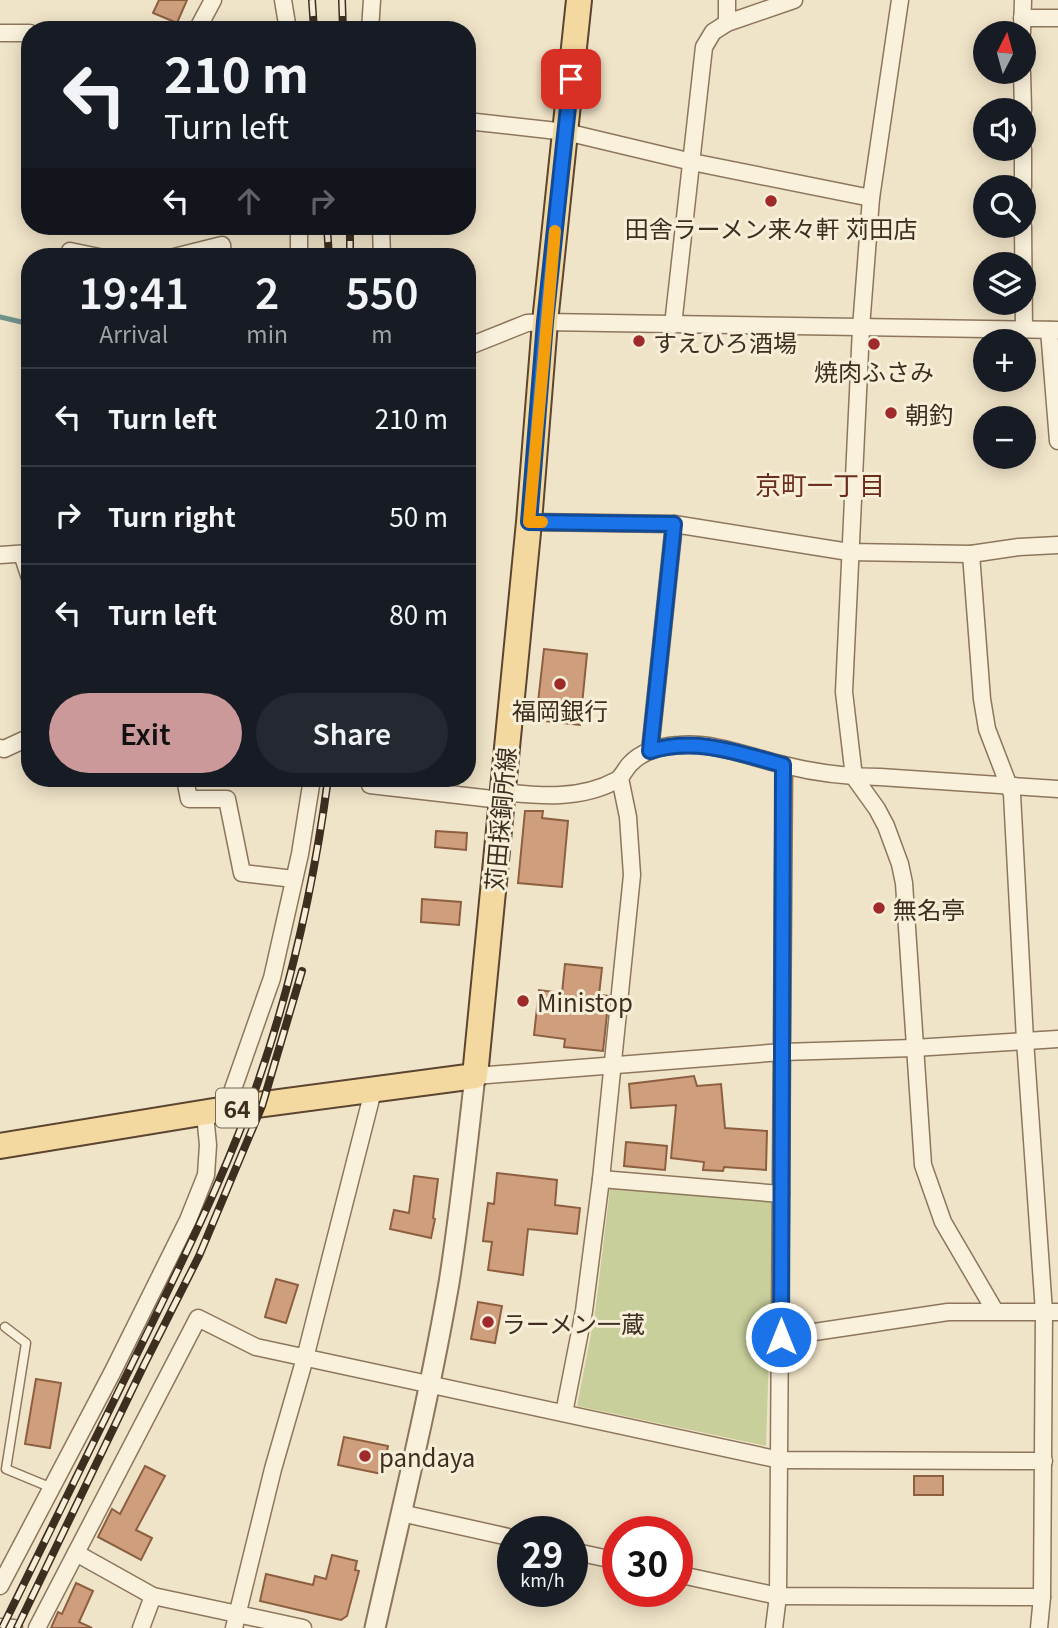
<!DOCTYPE html>
<html lang="en">
<head>
<meta charset="utf-8">
<style>
	body { margin:0; font-family:Georgia,"Noto Sans JP",serif; background:#242831; color:#f1f3f6; height:100vh; display:flex; flex-direction:column; font-size:26px; white-space:nowrap }
	* { box-sizing:border-box; margin:0 }
	p { font-size:23px; color:#9ea1a6 }
	.icon { flex:none; width:38px; height:38px; fill:none; stroke:currentColor; stroke-width:2; stroke-linecap:round; stroke-linejoin:round }
	.map { position:relative; flex:1; overflow:hidden }
	.panel { position:absolute; left:21px; top:248px; width:455px; height:539px; display:flex; flex-direction:column; background:#171b24; border-radius:28px; box-shadow:0 4px 18px #0003 }
	.panel>* { flex:none }
	.hud { position:absolute; left:21px; top:21px; width:455px; height:214px; border-radius:28px; box-shadow:0 4px 18px #0003; background:#171b24; color:#f1f3f6; overflow:hidden }
	.needle { width:46px; rotate:6deg }
	.controls { position:absolute; left:973px; top:21px; display:grid; gap:14px }
	.controls a { display:grid; place-items:center; width:63px; height:63px; border-radius:50%; background:#171b24; box-shadow:0 4px 18px #0003; font-size:35px }
	.speed { position:absolute; left:497px; top:1516px; display:flex; gap:14px; font-size:35px; font-weight:700; text-align:center }
	.speed>* { display:grid; place-content:center; width:91px; height:91px; border-radius:50%; background:#171b24; box-shadow:0 4px 18px #0003; line-height:1 }
	.speed small { font-size:18px; font-weight:400 }
	.speed .limit { border:10px solid #d22; background:#fff; color:#111 }
	.pin { position:absolute; display:grid; place-items:center; width:60px; height:60px; color:#fff; margin:-30px; border-radius:14px; box-shadow:0 4px 10px #0006 }
	.me { position:absolute; width:77px; margin:-38px; rotate:0deg; stroke-linejoin:round; filter:drop-shadow(0 0 5px #0008) }
	.turn { display:flex; align-items:center; gap:24px; height:147px; padding:0 28px; font-size:32px }
	.turn .icon { width:91px; height:91px; stroke-width:2.5 }
	.turn b { display:block; font-size:49px; line-height:60px }
	.lanes { display:flex; align-items:center; height:66px; padding:0 28px; background:#0003; justify-content:center; gap:35px; direction:ltr }
	.lanes .off { opacity:.35 }
	.eta { display:flex; justify-content:space-evenly; align-items:center; height:119px; text-align:center }
	.eta b { font-size:42px; font-weight:600; line-height:49px }
	.button { display:flex; gap:14px; margin-top:auto; padding:14px 28px }
	.button a { flex:1; height:80px; border-radius:42px; background:#cc999b; color:#111; font-size:28px; font-weight:600; line-height:80px; text-align:center }
	.button a+a { background:#242831; color:#f1f3f6 }
	ul { padding:0; list-style:none }
	li { display:flex; align-items:center; gap:21px; height:98px; padding:0 28px; border-top:2px solid #363941 }
	li div { flex:1 }
	li b { display:block; font-size:26px }
	li em { font-style:normal }
	.map>svg:first-child { display:block }
</style>
</head>
<body>
<div class="map">
<svg width="1058" height="1628" viewBox="0 0 1058 1628">
	<rect width="100%" height="100%" fill="#f0e4c8"/>
	<!-- green -->
	<path fill="#c9cf9b" d="M610 1188 774 1201 766 1446 577 1406 595 1313Z"/>
	<g fill="none" stroke-linecap="round" stroke-linejoin="round">
		<!-- stream -->
		<path stroke="#6f938a" stroke-width="5" d="M0 317 30 324"/>
	</g>
	<!-- building -->
	<g fill="#cf9f7d" stroke="#8d5f41" stroke-width="2">
		<path d="M159 0H187L177 23 153 13Z"/>
		<path d="M544 649 587 654 580 725 536 720Z"/>
		<path d="M525 811H543L542 818 568 821 562 887 518 883Z"/>
		<path d="M436 831 467 833 466 850 435 847Z"/>
		<path d="M422 899 461 902 459 925 421 922Z"/>
		<path d="M565 964 602 968 599 995 609 996 603 1051 564 1047 565 1039 534 1035 539 990 562 993Z"/>
		<path d="M694 1076 697 1086 721 1084 725 1128 767 1131 766 1170 724 1167 723 1171 703 1170 704 1162 671 1158 676 1105 631 1108 629 1084Z"/>
		<path d="M626 1142 667 1146 665 1170 624 1166Z"/>
		<path d="M497 1173 557 1180 555 1205 580 1208 577 1234 528 1229 523 1275 488 1270 492 1242 483 1241 488 1203 494 1204Z"/>
		<path d="M414 1176 438 1179 433 1218 435 1219 431 1238 390 1229 394 1210 409 1213Z"/>
		<path d="M276 1279 298 1285 286 1323 265 1317Z"/>
		<path d="M478 1302 502 1306 495 1343 471 1339Z"/>
		<path d="M36 1379 61 1383 50 1448 25 1444Z"/>
		<path d="M344 1437 388 1446 382 1474 338 1465Z"/>
		<path d="M145 1466 165 1476 136 1530 152 1538 141 1560 98 1537 112 1509 120 1514Z"/>
		<rect x="914" y="1476" width="29" height="19"/>
		<path d="M332 1555 357 1561 355 1570 359 1571 347 1616 341 1620 260 1601 266 1574 313 1585 315 1576 326 1579Z"/>
		<path d="M76 1583 93 1591 79 1622 92 1628H51L58 1612 62 1614Z"/>
	</g>
	<g fill="none" stroke-linecap="round" stroke-linejoin="round">
		<!-- service casing -->
		<g stroke="#8d765c" stroke-width="11">
			<path id="service" d="M5 1327 26 1343 6 1469 52 1488"/>
		</g>
		<!-- minor casing -->
		<g stroke="#8d765c" stroke-width="19">
			<g id="minor">
				<path d="M283 0 288 30"/>
				<path d="M727 0V23"/>
				<path d="M900 0 871 198 861 328 844 692 854 777 877 809 886 826 900 864 904 883 923 1165 943 1222 995 1311"/>
				<path d="M1022 18H1058"/>
				<path d="M197 30 213 0"/>
				<path d="M370 30 372 0"/>
				<path d="M0 33H30"/>
				<path d="M1022 33 1023 0"/>
				<path d="M1022 72 1023 110"/>
				<path d="M467 121 566 132 692 162 871 198"/>
				<path d="M1023 149V187"/>
				<path d="M299 226V257"/>
				<path d="M381 226 382 257"/>
				<path d="M1023 226 1024 330"/>
				<path d="M68 257 70 251 99 257"/>
				<path d="M174 257 222 245 223 257"/>
				<path d="M673 325 704 47 713 32 727 23 794 0"/>
				<path d="M1049 330 1058 441"/>
				<path d="M467 347 527 323 545 322 1058 330"/>
				<path d="M529 522 674 524 849 552 971 554 1019 547 1058 545"/>
				<path d="M22 554 30 578"/>
				<path d="M971 554 982 699 987 729 1012 794 1025 1040 1044 1312 1042 1597 1039 1628"/>
				<path d="M0 555 30 553"/>
				<path d="M0 748 4 749 30 737"/>
				<path d="M650 751 674 524"/>
				<path d="M185 779 189 799H227L242 873 294 879"/>
				<path d="M370 785 501 800"/>
				<path d="M501 792C540 796 581 800 617 780 623 776 625 769 630 764 642 751 662 746 679 745 715 742 750 757 784 765 816 773 847 777 880 777L1058 789"/>
				<path d="M475 1076 782 1052 914 1048 1058 1039"/>
				<path d="M226 1109 272 978 300 854 312 779"/>
				<path d="M601 1179 781 1194"/>
				<path d="M781 1337 948 1312H1058"/>
				<path d="M564 1413 584 1311 601 1179 632 875 628 817 620 778"/>
				<path d="M401 1513 513 1538"/>
				<path d="M572 1551 618 1561"/>
				<path d="M76 1553 153 1596 303 1628"/>
				<path d="M677 1574 778 1596 1042 1597"/>
				<path d="M0 1586 112 1373 188 1220 206 1175 208 1145 205 1114"/>
				<path d="M0 1627 14 1628"/>
				<path d="M37 1628 198 1318 256 1347 780 1460 1044 1461"/>
				<path d="M141 1628 153 1596"/>
				<path d="M234 1628 273 1469 305 1358 373 1091"/>
				<path d="M774 1628 778 1596 784 765"/>
			</g>
		</g>
		<!-- tertiary casing -->
		<g stroke="#8d765c" stroke-width="23">
			<path id="tertiary" d="M375 1628C401 1513 429 1399 449 1283 460 1214 467 1145 475 1076"/>
		</g>
		<!-- primary casing -->
		<g stroke="#5b4430" stroke-width="28">
			<path id="primary" d="M0 1146 226 1109 475 1076 529 522 545 322 579 0"/>
		</g>
		<!-- service -->
		<use href="#service" stroke="#faf1dc" stroke-width="8"/>
		<!-- minor -->
		<use href="#minor" stroke="#faf1dc" stroke-width="16"/>
		<!-- tertiary -->
		<use href="#tertiary" stroke="#faf1dc" stroke-width="19"/>
		<!-- primary -->
		<use href="#primary" stroke="#f3d9a0" stroke-width="24"/>
		<!-- rail casing -->
		<g stroke="#3d2e20" stroke-width="8">
			<g id="rail">
				<path d="M312 0 314 30"/>
				<path d="M342 0 343 30"/>
				<path d="M327 226 329 257"/>
				<path d="M350 257V226"/>
				<path d="M2 1628C46 1540 89 1451 133 1362 174 1278 216 1195 249 1107 288 1001 313 891 328 779"/>
				<path d="M17 1628 144 1365 199 1256 262 1106 302 971"/>
			</g>
		</g>
		<!-- rail -->
		<use href="#rail" stroke="#f7eed8" stroke-width="5" stroke-dasharray="16" stroke-linecap="butt"/>
	</g>
	<g fill="none" stroke-linecap="round" stroke-linejoin="round">
		<!-- route casing -->
		<g stroke="#114b97" stroke-width="18">
			<path id="route" d="M571 79 545 322 529 522 674 524 650 751C697 737 738 753 783 765L781 1337"/>
		</g>
		<!-- route -->
		<use href="#route" stroke="#1a73e8" stroke-width="12"/>
		<!-- slow -->
		<path stroke="#f59e0b" stroke-width="12" d="M542 522H529L555 231"/>
	</g>
	<!-- markers -->
	<g fill="#9e2a2b" stroke="#f7eed8" stroke-width="2.5">
		<circle cx="771" cy="201" r="7"/>
		<circle cx="639" cy="341" r="7"/>
		<circle cx="874" cy="344" r="7"/>
		<circle cx="891" cy="413" r="7"/>
		<circle cx="560" cy="684" r="7"/>
		<circle cx="879" cy="908" r="7"/>
		<circle cx="523" cy="1001" r="7"/>
		<circle cx="488" cy="1322" r="7"/>
		<circle cx="365" cy="1456" r="7"/>
	</g>
	<g text-anchor="middle" dominant-baseline="central" stroke-width="6" stroke-linejoin="round" paint-order="stroke">
		<!-- shield labels -->
		<rect fill="#f7eed8" stroke="#756857" stroke-width="2" x="216" y="1088.5" width="42" height="39" rx="5"/>
		<g font-size="23" font-weight="bold" fill="#3d2e20">
			<text x="237" y="1108">64</text>
		</g>
		<!-- poi labels -->
		<g font-size="24" fill="#3d2e20" stroke="#f7eed8" text-anchor="start">
			<text x="771" y="227" text-anchor="middle">田舎ラーメン来々軒 苅田店</text>
			<text x="653" y="341">すえひろ酒場</text>
			<text x="874" y="370" text-anchor="middle">焼肉ふさみ</text>
			<text x="905" y="413">朝釣</text>
			<text x="560" y="709" text-anchor="middle">福岡銀行</text>
			<text x="893" y="908">無名亭</text>
			<text x="537" y="1001">Ministop</text>
			<text x="502" y="1322">ラーメン一蔵</text>
			<text x="379" y="1456">pandaya</text>
		</g>
		<!-- street labels -->
		<g font-size="24" fill="#3d2e20" stroke="#f7eed8">
			<text transform="translate(499 819) rotate(-85)">苅田採銅所線</text>
		</g>
		<!-- neighbourhood labels -->
		<g font-size="26" fill="#6b2e1e" stroke="#f7eed8">
			<text x="820" y="483">京町一丁目</text>
		</g>
	</g>
</svg>
<div class="controls">
<a><svg class="needle" viewBox="-14 -14 28 28"><path d="M0-13l5 13h-10z" fill="#e53935"/><path d="M0 13l5-13h-10z" fill="#9ea1a6"/></svg></a>
<a><svg class="icon" aria-label="sound" viewBox="0 0 24 24"><path d="M4 9h4l5-4v14l-5-4H4zM17 9q2 3 0 6"/></svg></a>
<a><svg class="icon" aria-label="search" viewBox="0 0 24 24"><circle cx="10" cy="10" r="6"/><path d="M15 15l6 6"/></svg></a>
<a><svg class="icon" aria-label="layers" viewBox="0 0 24 24"><path d="M12 4l9 5-9 5-9-5zM3 14l9 5 9-5"/></svg></a>
<a>+</a>
<a>−</a>
</div>
<div class="speed"><div>29<small>km/h</small></div><div class="limit">30</div></div>
<div class="pin" style="left:571px;top:79px;background:#d93025"><svg class="icon" aria-label="arrive" viewBox="0 0 24 24"><path d="M6 21V4h12l-3 4 3 4H6"/></svg></div>
<svg class="me" style="left:781px;top:1337px" viewBox="-20 -20 40 40"><circle r="17" fill="#1a73e8" stroke="#fff" stroke-width="3"/><path d="M0-11L8 9 0 5-8 9z" fill="#fff"/></svg>
<div class="hud">
<div class="turn"><svg class="icon" aria-label="left" viewBox="0 0 24 24"><path d="M17 20v-9H6M10 6l-5 5 5 5"/></svg><div><b>210 m</b>Turn left</div></div>
<div class="lanes"><svg class="icon" aria-label="left" viewBox="0 0 24 24"><path d="M17 20v-9H6M10 6l-5 5 5 5"/></svg><svg class="icon off" aria-label="ahead" viewBox="0 0 24 24"><path d="M12 20V5M6 11l6-6 6 6"/></svg><svg class="icon off" aria-label="right" viewBox="0 0 24 24"><path d="M7 20v-9h11M14 6l5 5-5 5"/></svg></div>
</div>
<section class="panel">
<div class="eta">
<div><b>19:41</b><p>Arrival</p></div>
<div><b>2</b><p>min</p></div>
<div><b>550</b><p>m</p></div>
</div>
<ul>
<li><svg class="icon" aria-label="left" viewBox="0 0 24 24"><path d="M17 20v-9H6M10 6l-5 5 5 5"/></svg><div><b>Turn left</b></div><em>210 m</em></li>
<li><svg class="icon" aria-label="right" viewBox="0 0 24 24"><path d="M7 20v-9h11M14 6l5 5-5 5"/></svg><div><b>Turn right</b></div><em>50 m</em></li>
<li><svg class="icon" aria-label="left" viewBox="0 0 24 24"><path d="M17 20v-9H6M10 6l-5 5 5 5"/></svg><div><b>Turn left</b></div><em>80 m</em></li>
</ul>
<div class="button"><a>Exit</a><a>Share</a></div>
</section>
</div>
</body>
</html>
